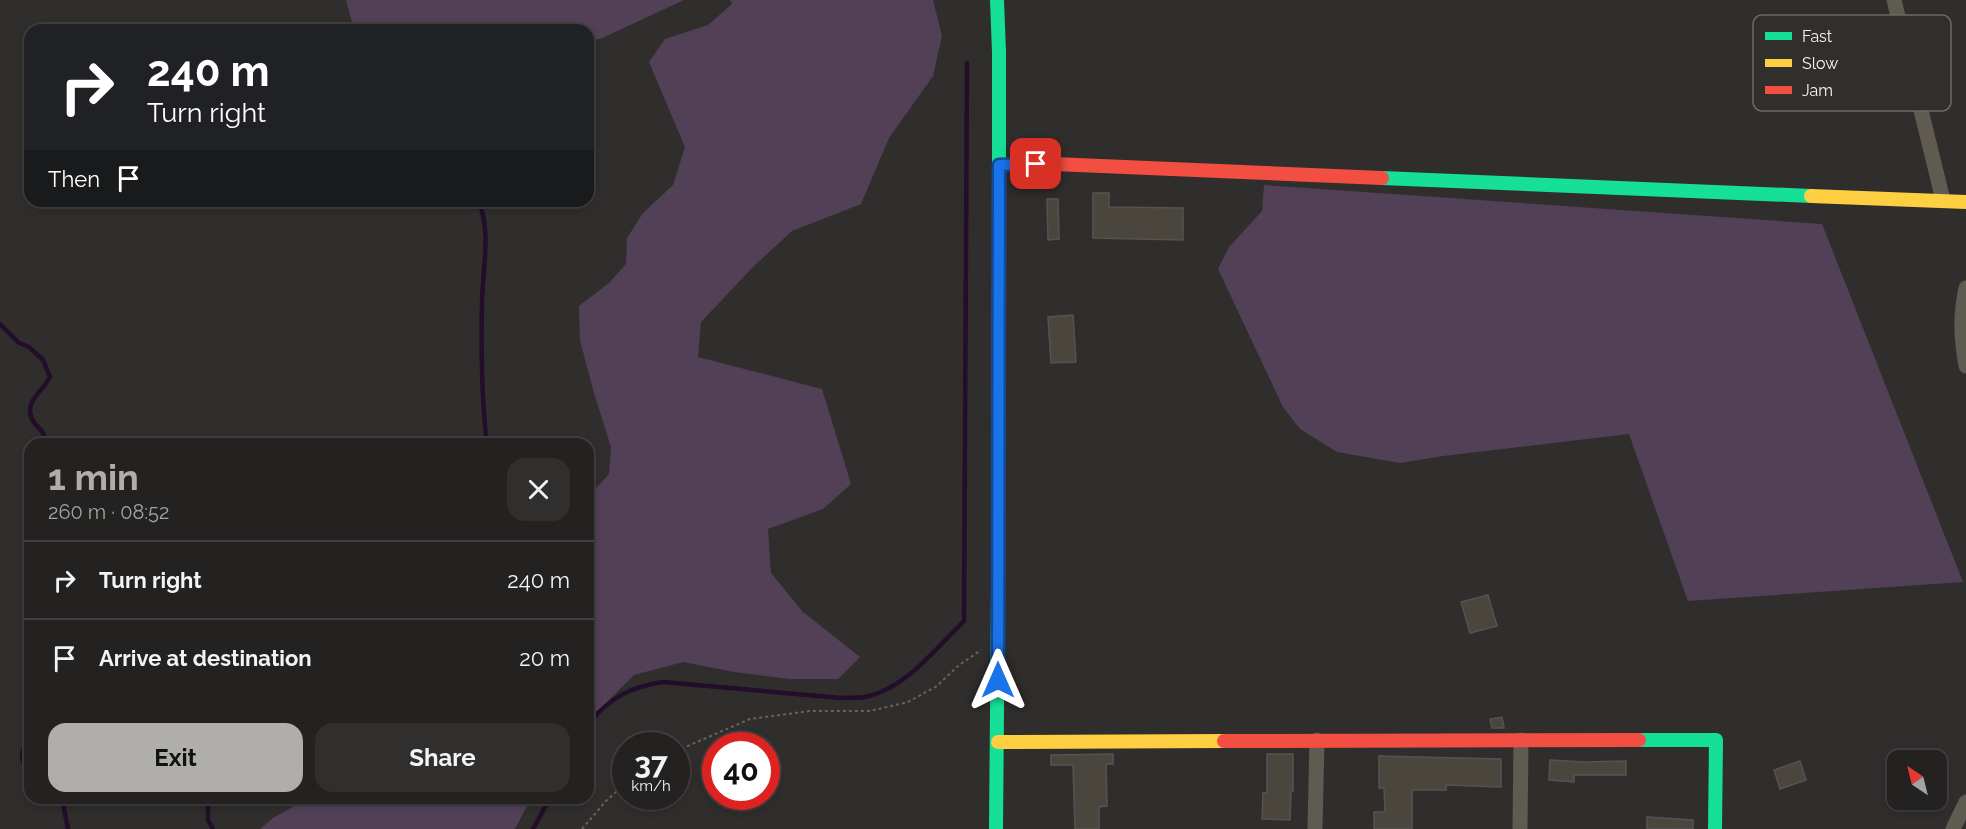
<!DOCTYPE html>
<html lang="en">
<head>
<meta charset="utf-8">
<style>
	body { margin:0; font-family:Raleway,sans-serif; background:#302f2e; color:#f1f3f6; height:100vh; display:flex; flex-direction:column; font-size:22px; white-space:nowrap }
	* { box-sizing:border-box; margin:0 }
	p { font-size:20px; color:#a3a4a5 }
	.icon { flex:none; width:33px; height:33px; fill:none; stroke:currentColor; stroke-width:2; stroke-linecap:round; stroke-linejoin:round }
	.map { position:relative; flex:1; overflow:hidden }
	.sheet { position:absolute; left:24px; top:438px; width:570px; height:366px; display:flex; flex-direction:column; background:#242221; border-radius:18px; box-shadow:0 3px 9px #0003,0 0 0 2px #413f3f }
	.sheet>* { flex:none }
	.banner { position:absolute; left:24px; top:24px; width:570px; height:183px; border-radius:18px; box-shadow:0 3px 9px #0003,0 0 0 2px #413f3f; background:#202124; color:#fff; overflow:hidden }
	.needle { width:39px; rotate:325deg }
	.controls { position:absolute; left:1887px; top:750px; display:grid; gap:12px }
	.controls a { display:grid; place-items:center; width:60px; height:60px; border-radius:12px; background:#242221; box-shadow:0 3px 9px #0003,0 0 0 2px #413f3f; font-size:30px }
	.speed { position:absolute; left:612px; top:732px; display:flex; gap:12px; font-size:30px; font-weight:700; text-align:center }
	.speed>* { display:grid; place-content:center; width:78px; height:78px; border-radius:50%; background:#242221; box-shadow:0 3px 9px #0003,0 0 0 2px #413f3f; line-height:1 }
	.speed small { font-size:15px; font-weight:400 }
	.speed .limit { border:9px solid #d22; background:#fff; color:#111 }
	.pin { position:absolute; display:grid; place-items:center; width:51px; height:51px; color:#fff; margin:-26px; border-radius:12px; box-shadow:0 3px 9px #0006 }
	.me { position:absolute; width:66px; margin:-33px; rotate:0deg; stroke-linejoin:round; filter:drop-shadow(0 0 4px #0008) }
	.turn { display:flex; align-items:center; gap:21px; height:126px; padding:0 24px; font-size:27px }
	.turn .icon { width:78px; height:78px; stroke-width:2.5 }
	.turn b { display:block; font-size:42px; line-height:51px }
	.then { display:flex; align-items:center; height:57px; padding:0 24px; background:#0003; gap:12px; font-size:22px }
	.round { display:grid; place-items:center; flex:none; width:63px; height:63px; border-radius:18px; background:#302f2e }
	.headline { display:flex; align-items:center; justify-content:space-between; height:102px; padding:0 24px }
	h1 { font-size:36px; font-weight:700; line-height:45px; color:#afaeab }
	.button { display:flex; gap:12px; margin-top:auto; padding:12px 24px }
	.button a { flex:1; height:69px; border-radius:18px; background:#afaeab; color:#111; font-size:24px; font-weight:700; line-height:69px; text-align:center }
	.button a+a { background:#302f2e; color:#f1f3f6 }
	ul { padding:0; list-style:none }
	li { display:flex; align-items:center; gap:18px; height:78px; padding:0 24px; border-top:2px solid #413f3f }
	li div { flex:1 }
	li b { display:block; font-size:22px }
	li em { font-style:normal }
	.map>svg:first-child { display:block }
</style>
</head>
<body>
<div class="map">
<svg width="1966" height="829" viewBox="0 0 1966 829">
	<rect width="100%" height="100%" fill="#302e2c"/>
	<!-- green -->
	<g fill="#524057">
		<path d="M346 0H684L600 39 588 40V30H354Z"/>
		<path d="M730 0H933L942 36 933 76 889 138 861 204 792 231 753 267 701 322 698 357 822 389 851 484 823 509 768 529 771 573 803 612 860 657 838 679H790L734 672 683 662 634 675 602 707 588 718V497L609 474 611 447 594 393 580 340 579 306 609 283 626 264 627 238 643 213 673 185 685 147 649 62 665 39 708 25 732 4Z"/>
		<path d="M1264 185 1822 224 1963 582 1688 601 1629 434 1443 456 1400 463 1337 452 1300 429 1283 407 1218 269 1229 247 1262 211Z"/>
		<path d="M308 798H531L515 829H260L273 818Z"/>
	</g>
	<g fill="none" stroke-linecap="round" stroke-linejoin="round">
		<!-- stream -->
		<g stroke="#220d2a" stroke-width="4.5">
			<path d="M479 201C491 234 483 267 482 301 481 349 481 396 487 444"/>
			<path d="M0 324 19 343 29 347 43 360 50 377C45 389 23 402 32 419 38 431 43 426 46 444"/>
			<path d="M30 671 28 677 30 686"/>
			<path d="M588 724C610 698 629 687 663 682L841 698C849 697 860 699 869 696 908 686 936 648 964 621L967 63"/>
			<path d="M30 741C18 751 21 762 30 773"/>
			<path d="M62 798 68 829"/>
			<path d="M213 829 208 820V804L214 798"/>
			<path d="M533 829 550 798"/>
		</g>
	</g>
	<!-- building -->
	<g fill="#4a463d" stroke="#555351" stroke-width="1.5">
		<path d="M1093 193H1109V207L1183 208V240L1093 238Z"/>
		<path d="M1047 199H1058L1059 239 1048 240Z"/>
		<path d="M1073 315 1076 362 1051 363 1048 317Z"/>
		<path d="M1488 595 1497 626 1470 633 1461 602Z"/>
		<path d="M1502 717 1504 728H1492L1490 719Z"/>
		<path d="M1113 754V764H1106L1107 806 1099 807V829H1075L1073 765H1051V755Z"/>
		<path d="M1267 754H1293V791H1291L1290 820 1262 819 1263 793H1267Z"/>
		<path d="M1379 756 1501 759V787L1446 785V790H1412V829H1374V812H1385L1384 788H1379Z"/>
		<path d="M1550 760 1584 762 1626 761V775H1574V782L1549 780Z"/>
		<path d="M1800 761 1806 780 1780 789 1774 770Z"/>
		<path d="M1647 817 1693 820V829H1647Z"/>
	</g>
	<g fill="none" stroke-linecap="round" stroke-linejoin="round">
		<!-- path -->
		<g stroke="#66635c" stroke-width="2" stroke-dasharray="3 3" stroke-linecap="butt">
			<path d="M676 751 750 719 810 711H870L908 702 937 686 958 666 981 650"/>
			<path d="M582 829 606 801 626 783"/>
		</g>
		<!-- street -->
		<g stroke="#605b50" stroke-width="15">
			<path d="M1894 0 1943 200"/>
			<path d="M1966 288C1960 316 1961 338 1966 366"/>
			<path d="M1315 829 1317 740"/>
			<path d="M1520 829 1521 740"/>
			<path d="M1953 829 1966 802"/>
		</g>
		<!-- fast -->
		<g stroke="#16e098" stroke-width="14">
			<path d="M997 0 999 52V211"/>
			<path d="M1382 178 1811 196"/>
			<path d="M1639 740H1716L1715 829"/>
			<path d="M996 829 998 595"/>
		</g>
		<!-- slow -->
		<g stroke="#ffcf43" stroke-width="14">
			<path d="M1811 196 1966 202"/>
			<path d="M998 742 1224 741"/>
		</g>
		<!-- jam -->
		<g stroke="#f24e42" stroke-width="14">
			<path d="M999 165 1054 164 1382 178"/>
			<path d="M998 595 999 211"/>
			<path d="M1224 741 1639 740"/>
		</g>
	</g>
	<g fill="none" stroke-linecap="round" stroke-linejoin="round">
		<!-- route casing -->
		<g stroke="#114b97" stroke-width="15">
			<path id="route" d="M998 680 999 165 1036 164"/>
		</g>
		<!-- route -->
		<use href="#route" stroke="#1a73e8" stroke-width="10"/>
	</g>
	<!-- legend -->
	<rect x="1753" y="15" width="198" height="96" rx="9" fill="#312f2b" stroke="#6c6a66" stroke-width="1.5"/>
	<rect x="1765" y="32" width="27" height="8" fill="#16e098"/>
	<rect x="1765" y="59" width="27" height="8" fill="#ffcf43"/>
	<rect x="1765" y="86" width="27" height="8" fill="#f24e42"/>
	<g font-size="16" fill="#f4f3f0">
		<text x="1802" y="42">Fast</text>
		<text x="1802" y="69">Slow</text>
		<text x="1802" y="96">Jam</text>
	</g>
</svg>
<div class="controls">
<a><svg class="needle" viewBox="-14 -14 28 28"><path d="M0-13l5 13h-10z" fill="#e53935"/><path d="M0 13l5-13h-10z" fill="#a3a4a5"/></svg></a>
</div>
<div class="speed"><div>37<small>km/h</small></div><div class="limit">40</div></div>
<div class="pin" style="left:1036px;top:164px;background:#d93025"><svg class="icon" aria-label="arrive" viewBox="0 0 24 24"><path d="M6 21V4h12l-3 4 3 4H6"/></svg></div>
<svg class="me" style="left:998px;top:680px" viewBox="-20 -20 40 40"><path d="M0-17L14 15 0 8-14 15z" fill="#1a73e8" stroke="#fff" stroke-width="4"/></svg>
<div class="banner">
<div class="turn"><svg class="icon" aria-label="right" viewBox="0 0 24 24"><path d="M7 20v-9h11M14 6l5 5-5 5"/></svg><div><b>240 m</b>Turn right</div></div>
<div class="then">Then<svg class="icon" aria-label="arrive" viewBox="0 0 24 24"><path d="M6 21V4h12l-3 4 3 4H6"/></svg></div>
</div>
<section class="sheet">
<div class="headline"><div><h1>1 min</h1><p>260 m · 08:52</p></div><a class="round"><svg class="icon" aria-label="close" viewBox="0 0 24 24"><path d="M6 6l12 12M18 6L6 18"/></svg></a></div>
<ul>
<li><svg class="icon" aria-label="right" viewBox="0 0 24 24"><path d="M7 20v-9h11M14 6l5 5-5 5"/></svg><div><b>Turn right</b></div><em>240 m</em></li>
<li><svg class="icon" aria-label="arrive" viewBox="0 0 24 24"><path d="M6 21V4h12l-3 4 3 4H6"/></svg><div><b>Arrive at destination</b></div><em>20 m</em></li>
</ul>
<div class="button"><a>Exit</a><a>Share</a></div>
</section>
</div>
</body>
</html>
